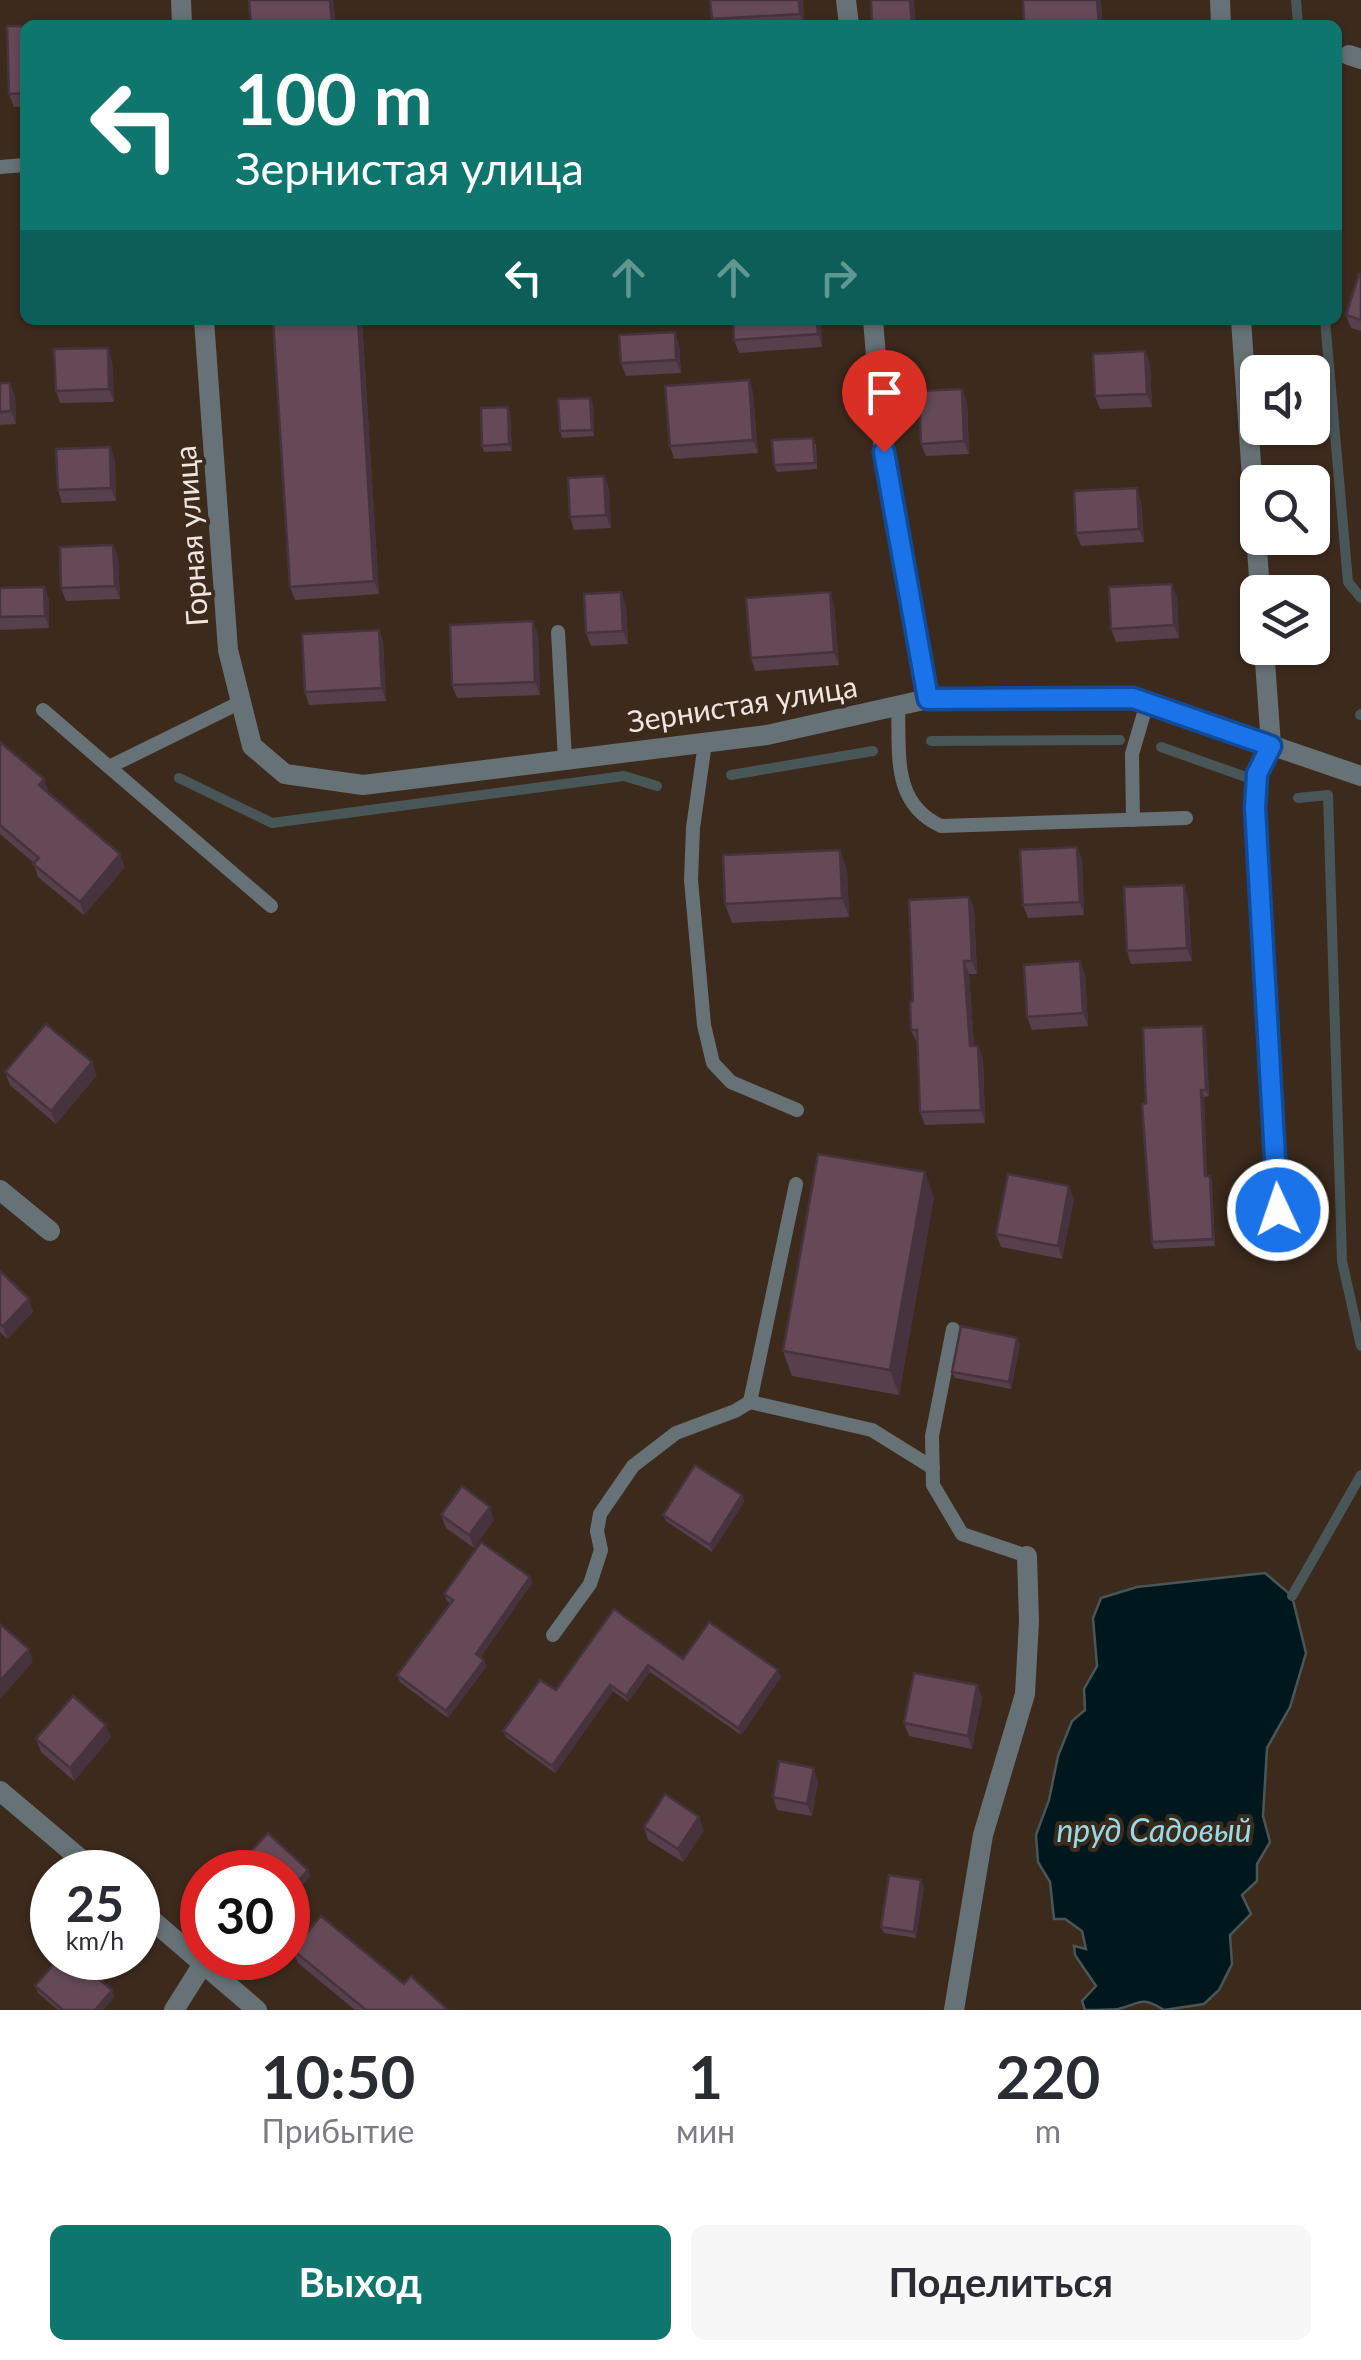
<!DOCTYPE html>
<html lang="ru">
<head>
<meta charset="utf-8">
<style>
	body { margin:0; font-family:Lato,sans-serif; background:#f7f7f7; color:#2b2b33; height:100vh; display:flex; flex-direction:column; font-size:38px; white-space:nowrap }
	* { box-sizing:border-box; margin:0 }
	p { font-size:32px; color:#7c7c81 }
	.icon { flex:none; width:55px; height:55px; fill:none; stroke:currentColor; stroke-width:2; stroke-linecap:round; stroke-linejoin:round }
	.map { position:relative; height:2010px; overflow:hidden }
	.details { display:flex; flex-direction:column; background:#fff; flex:1 }
	.details>* { flex:none }
	.guide { position:absolute; left:20px; top:20px; width:1322px; height:305px; border-radius:15px; box-shadow:0 2px 8px #0004; background:#0f766e; color:#fff; overflow:hidden }
	.controls { position:absolute; left:1240px; top:355px; display:grid; gap:20px }
	.controls a { display:grid; place-items:center; width:90px; height:90px; border-radius:15px; background:#fff; box-shadow:0 2px 8px #0004; font-size:50px }
	.speed { position:absolute; left:30px; top:1850px; display:flex; gap:20px; font-size:50px; font-weight:700; text-align:center }
	.speed>* { display:grid; place-content:center; width:130px; height:130px; border-radius:50%; background:#fff; box-shadow:0 2px 8px #0004; line-height:1 }
	.speed small { font-size:25px; font-weight:400 }
	.speed .limit { border:15px solid #d22; background:#fff; color:#111 }
	.pin { position:absolute; display:grid; place-items:center; width:85px; height:85px; color:#fff; margin:-102px -42px; border-radius:50% 50% 50% 0; rotate:-45deg; box-shadow:0 0 10px #0007 }
	.pin .icon { rotate:45deg }
	.me { position:absolute; width:110px; margin:-55px; rotate:357deg; stroke-linejoin:round; filter:drop-shadow(0 0 8px #0008) }
	.turn { display:flex; align-items:center; gap:35px; height:210px; padding:0 50px; font-size:45px }
	.turn .icon { width:130px; height:130px; stroke-width:2.5 }
	.turn b { display:block; font-size:70px; line-height:85px }
	.lanes { display:flex; align-items:center; height:95px; padding:0 50px; background:#0003; justify-content:center; gap:50px; direction:ltr }
	.lanes .off { opacity:.35 }
	.eta { display:flex; justify-content:space-evenly; align-items:center; height:170px; text-align:center }
	.eta b { font-size:60px; font-weight:700; line-height:70px }
	.button { display:flex; gap:20px; margin-top:auto; padding:20px 50px }
	.button a { flex:1; height:115px; border-radius:15px; background:#0f766e; color:#fff; font-size:40px; font-weight:700; line-height:115px; text-align:center }
	.button a+a { background:#f7f7f7; color:#2b2b33 }
	.map>svg:first-child { display:block }
</style>
</head>
<body>
<div class="map">
<svg width="1361" height="2010" viewBox="0 0 1361 2010">
	<rect width="100%" height="100%" fill="#3c2a1d"/>
	<!-- water -->
	<path fill="#00181d" stroke="#495657" stroke-width="2.5" d="M1265 1573 1292 1596 1306 1653 1290 1707 1267 1748 1263 1816 1270 1842 1257 1864V1881L1242 1895 1251 1914 1230 1935 1232 1964 1219 1990 1204 2004 1164 2010C1140 1995 1140 2004 1118 2009 1108 2010 1095 2010 1085 2010L1082 2001 1096 1986 1075 1955 1074 1946 1086 1949 1082 1931 1065 1919H1054L1050 1882 1038 1862 1036 1835 1049 1800 1058 1756 1072 1721 1085 1710 1084 1689 1097 1666 1093 1618 1101 1598 1137 1587Z"/>
	<g fill="none" stroke-linecap="round" stroke-linejoin="round">
		<!-- stream -->
		<g stroke="#495657" stroke-width="10">
			<path d="M1296 0 1298 25"/>
			<path d="M1325 320 1348 582 1361 598"/>
			<path d="M1360 715 1361 714"/>
			<path d="M931 741 1120 740"/>
			<path d="M1161 747 1246 777"/>
			<path d="M731 775 873 751"/>
			<path d="M179 778 272 823 624 776 657 786"/>
			<path d="M1298 798 1328 795 1342 1261 1361 1346"/>
			<path d="M1292 1596 1361 1475"/>
		</g>
		<!-- lane -->
		<g stroke="#677277" stroke-width="14">
			<path d="M0 167 25 165"/>
			<path d="M558 632 565 760"/>
			<path d="M241 702 109 767 271 906"/>
			<path d="M898 706C900 753 891 803 941 826L1186 818"/>
			<path d="M43 710 109 767"/>
			<path d="M705 743 693 828 691 880 704 1025 713 1063 731 1082 797 1110"/>
			<path d="M1133 820 1132 754 1147 703"/>
			<path d="M796 1184 750 1402 872 1430 933 1468"/>
			<path d="M953 1329 932 1436 933 1485 962 1534 1027 1556"/>
			<path d="M553 1635 590 1584 601 1550 597 1531 600 1514 633 1466 676 1433 735 1411 750 1402"/>
		</g>
		<!-- street -->
		<g stroke="#677277" stroke-width="20">
			<path d="M181 0 182 25"/>
			<path d="M846 0 849 25"/>
			<path d="M1220 0 1221 25"/>
			<path d="M1349 55 1361 59"/>
			<path d="M204 320 228 650 252 746 285 774 363 785 767 735 928 699 1133 698 1361 776"/>
			<path d="M873 320 884 452 928 699"/>
			<path d="M1241 320 1260 592"/>
			<path d="M1264 648 1271 745 1257 774 1255 808 1280 1247"/>
			<path d="M0 1190 50 1231"/>
			<path d="M0 1791 96 1872"/>
			<path d="M138 1908 257 2010"/>
			<path d="M174 2010 203 1964"/>
			<path d="M954 2010 983 1835 1025 1694 1029 1621 1027 1556"/>
		</g>
	</g>
	<!-- wall -->
	<g fill="#573f4b">
		<path d="M710 0H803L804 25H714L712 19Z"/>
		<path d="M1023 0 1103 25H1025Z"/>
		<path d="M25 26V106L14 107 9 94Z"/>
		<path d="M1361 275V331L1351 328 1346 315Z"/>
		<path d="M362 320 379 594 295 600 290 587Z"/>
		<path d="M821 320 822 347 739 353 734 340Z"/>
		<path d="M679 345 681 373 626 376 621 363Z"/>
		<path d="M1145 351 1150 364 1152 407 1100 409 1095 396Z"/>
		<path d="M112 361 114 402 60 403 56 391Z"/>
		<path d="M749 380 753 393 758 453 674 459 670 446Z"/>
		<path d="M0 383 15 396 16 424 0 425Z"/>
		<path d="M962 389 967 402 969 454 926 456 921 444Z"/>
		<path d="M590 398 593 404 594 436 562 438 560 431Z"/>
		<path d="M508 407 510 414 512 451 484 452 482 446Z"/>
		<path d="M816 444 817 469 777 472 774 465Z"/>
		<path d="M110 447 115 460 116 501 62 503 58 490Z"/>
		<path d="M604 476 609 489 611 528 574 530 570 517Z"/>
		<path d="M1141 501 1144 542 1081 546 1076 533Z"/>
		<path d="M113 545 118 558 120 599 66 601 61 588Z"/>
		<path d="M44 587 49 600V628L0 630V588Z"/>
		<path d="M1177 597 1179 638 1116 642 1111 629Z"/>
		<path d="M626 605 628 644 591 646 586 633Z"/>
		<path d="M834 605 839 665 755 671 751 658Z"/>
		<path d="M379 630 383 642 386 701 309 705 305 692Z"/>
		<path d="M538 634 540 695 457 698 452 685Z"/>
		<path d="M0 742 48 793 125 867 84 915 38 877 34 863 0 834Z"/>
		<path d="M1077 847 1082 860 1084 915 1028 918 1023 905Z"/>
		<path d="M847 869 849 917 732 923 725 904Z"/>
		<path d="M969 897 974 910 977 974H969L974 1046H978L983 1059 985 1123 925 1125 920 1112 917 1043 911 1030 913 1001Z"/>
		<path d="M1188 897 1192 961 1131 964 1127 951Z"/>
		<path d="M1085 974 1088 1026 1032 1030 1027 1017Z"/>
		<path d="M1206 1032 1209 1096 1204 1097 1207 1176H1210L1212 1182 1215 1246 1154 1249 1152 1242 1146 1103Z"/>
		<path d="M5 1072 97 1075 56 1124 10 1085Z"/>
		<path d="M934 1197 899 1395 792 1376 783 1351Z"/>
		<path d="M1074 1199 1062 1259 1001 1247 996 1234Z"/>
		<path d="M0 1271 29 1299 33 1312 7 1339 0 1332Z"/>
		<path d="M1020 1344 1011 1389 955 1378 952 1372Z"/>
		<path d="M742 1495 744 1502 712 1552 666 1521 663 1515Z"/>
		<path d="M441 1515 494 1520 474 1548 446 1528Z"/>
		<path d="M530 1577 532 1583 480 1658 484 1660 486 1667 448 1718 400 1682 397 1675 451 1604 447 1601 444 1594Z"/>
		<path d="M614 1609 683 1659 781 1677 741 1735 650 1672 628 1702 613 1691 555 1773 506 1737 503 1731 556 1690Z"/>
		<path d="M977 1685 982 1698 972 1749 909 1736 904 1723Z"/>
		<path d="M111 1737 74 1781 41 1752 36 1739Z"/>
		<path d="M818 1781 812 1816 777 1810 773 1797Z"/>
		<path d="M644 1827 704 1830 683 1862 648 1840Z"/>
		<path d="M924 1887 916 1938 884 1933 881 1927Z"/>
		<path d="M293 1950 404 1984 448 2010H355L298 1963Z"/>
		<path d="M35 1986 112 1990 114 1997 103 2010H58L38 1993Z"/>
	</g>
	<!-- shaded-wall -->
	<g fill="#47333d">
		<path d="M330 0H333L334 4 336 25H332Z"/>
		<path d="M799 0H803L804 25 800 14Z"/>
		<path d="M910 0H914L916 25H912Z"/>
		<path d="M1097 0H1101L1103 25H1099Z"/>
		<path d="M358 320H362L379 594 374 581Z"/>
		<path d="M817 320H821L822 347 818 334Z"/>
		<path d="M675 332 679 345 681 373 676 360Z"/>
		<path d="M108 348 112 361 114 402 109 389Z"/>
		<path d="M1145 351 1150 364 1152 407 1147 394Z"/>
		<path d="M749 380 753 393 758 453 753 440Z"/>
		<path d="M10 383 15 396 16 424 11 411Z"/>
		<path d="M962 389 967 402 969 454 964 441Z"/>
		<path d="M590 398 593 404 594 436 592 430Z"/>
		<path d="M508 407 510 414 512 451 509 444Z"/>
		<path d="M110 447 115 460 116 501 111 488Z"/>
		<path d="M604 476 609 489 611 528 606 515Z"/>
		<path d="M1137 488 1141 501 1144 542 1139 529Z"/>
		<path d="M113 545 118 558 120 599 115 586Z"/>
		<path d="M1172 584 1177 597 1179 638 1174 625Z"/>
		<path d="M44 587 49 600V628L45 616Z"/>
		<path d="M621 592 626 605 628 644 623 631Z"/>
		<path d="M830 592 834 605 839 665 834 652Z"/>
		<path d="M533 621 538 634 540 695 535 682Z"/>
		<path d="M379 630 383 642 386 701 382 688Z"/>
		<path d="M44 779 49 792 44 798 39 785Z"/>
		<path d="M1077 847 1082 860 1084 915 1080 902Z"/>
		<path d="M840 850 847 869 849 917 842 898Z"/>
		<path d="M120 854 125 867 84 915 80 902Z"/>
		<path d="M1184 885 1188 897 1192 961 1187 948Z"/>
		<path d="M969 897 974 910 977 974 972 961Z"/>
		<path d="M964 961 969 974 975 1059 970 1046Z"/>
		<path d="M1080 961 1085 974 1088 1026 1083 1013Z"/>
		<path d="M1203 1026 1206 1032 1209 1096 1206 1090Z"/>
		<path d="M978 1046 983 1059 985 1123 981 1110Z"/>
		<path d="M92 1062 97 1075 56 1124 51 1111Z"/>
		<path d="M1201 1090 1204 1097 1207 1182 1205 1176Z"/>
		<path d="M925 1172 934 1197 899 1395 890 1370Z"/>
		<path d="M1210 1176 1212 1182 1215 1246 1213 1239Z"/>
		<path d="M1069 1186 1074 1199 1062 1259 1058 1246Z"/>
		<path d="M29 1299 33 1312 7 1339 3 1326Z"/>
		<path d="M1017 1338 1020 1344 1011 1389 1009 1382Z"/>
		<path d="M742 1495 744 1502 712 1552 710 1545Z"/>
		<path d="M490 1507 494 1520 474 1548 469 1535Z"/>
		<path d="M530 1577 532 1583 478 1661 476 1654Z"/>
		<path d="M29 1649 33 1662 0 1699V1681Z"/>
		<path d="M484 1660 486 1667 448 1718 446 1711Z"/>
		<path d="M648 1665 650 1672 628 1702 626 1696Z"/>
		<path d="M778 1670 781 1677 741 1735 738 1728Z"/>
		<path d="M610 1685 613 1691 555 1773 552 1766Z"/>
		<path d="M977 1685 982 1698 972 1749 968 1736Z"/>
		<path d="M106 1725 111 1737 74 1781 70 1768Z"/>
		<path d="M814 1768 818 1781 812 1816 807 1804Z"/>
		<path d="M699 1817 704 1830 683 1862 678 1849Z"/>
		<path d="M308 1870 310 1876 288 1901V1892Z"/>
		<path d="M921 1880 924 1887 916 1938 914 1932Z"/>
		<path d="M112 1990 114 1997 103 2010H95Z"/>
	</g>
	<!-- building -->
	<g fill="#654957" stroke="#47333d" stroke-width="2.5">
		<path d="M249 0H330L332 25H251Z"/>
		<path d="M710 0H799L800 14 712 19Z"/>
		<path d="M871 0H910L912 25H872Z"/>
		<path d="M1023 0H1097L1099 25H1042V22L1024 23Z"/>
		<path d="M7 26H25V93L9 94Z"/>
		<path d="M1359 274 1361 275V320L1346 315Z"/>
		<path d="M273 320H358L374 581 290 587Z"/>
		<path d="M733 320H817L818 334 734 340Z"/>
		<path d="M675 332 676 360 621 363 619 335Z"/>
		<path d="M108 348 109 389 56 391 54 349Z"/>
		<path d="M1145 351 1147 394 1095 396 1093 354Z"/>
		<path d="M749 380 753 440 670 446 665 386Z"/>
		<path d="M0 383H10L11 411 0 412Z"/>
		<path d="M962 389 964 441 921 444 919 391Z"/>
		<path d="M590 398 592 430 560 431 558 399Z"/>
		<path d="M508 407 509 444 482 446 481 408Z"/>
		<path d="M813 438 815 463 774 465 772 440Z"/>
		<path d="M110 447 111 488 58 490 56 449Z"/>
		<path d="M604 476 606 515 570 517 568 478Z"/>
		<path d="M1137 488 1139 529 1076 533 1074 491Z"/>
		<path d="M113 545 115 586 61 588 60 547Z"/>
		<path d="M1172 584 1174 625 1111 629 1109 587Z"/>
		<path d="M44 587 45 616 0 617V588Z"/>
		<path d="M621 592 623 631 586 633 584 594Z"/>
		<path d="M830 592 834 652 751 658 746 598Z"/>
		<path d="M533 621 535 682 452 685 450 625Z"/>
		<path d="M379 630 382 688 305 692 302 634Z"/>
		<path d="M0 742 44 779 39 785 120 854 80 902 33 864 39 858 0 825Z"/>
		<path d="M1077 847 1080 902 1023 905 1020 850Z"/>
		<path d="M840 850 842 898 725 904 723 855Z"/>
		<path d="M1184 885 1187 948 1127 951 1124 887Z"/>
		<path d="M969 897 972 961H964L970 1046H978L981 1110 920 1112 917 1030H911L910 1002 913 1001 909 900Z"/>
		<path d="M1080 961 1083 1013 1027 1017 1024 965Z"/>
		<path d="M46 1024 92 1062 51 1111 5 1072Z"/>
		<path d="M1203 1026 1206 1090H1201L1205 1176H1210L1213 1239 1152 1242 1142 1104 1146 1103 1143 1028Z"/>
		<path d="M818 1154 925 1172 890 1370 783 1351Z"/>
		<path d="M1008 1174 1069 1186 1058 1246 996 1234Z"/>
		<path d="M0 1271 29 1299 3 1326 0 1324Z"/>
		<path d="M961 1326 1017 1338 1009 1382 952 1372Z"/>
		<path d="M695 1465 742 1495 710 1545 663 1515Z"/>
		<path d="M462 1486 490 1507 469 1535 441 1515Z"/>
		<path d="M481 1542 530 1577 476 1654 484 1660 446 1711 397 1675 453 1600 444 1594Z"/>
		<path d="M614 1609 683 1659 709 1622 778 1670 738 1728 648 1665 626 1696 610 1685 552 1766 503 1731 540 1680 556 1690Z"/>
		<path d="M0 1624 29 1649 0 1681Z"/>
		<path d="M914 1673 977 1685 968 1736 904 1723Z"/>
		<path d="M73 1696 106 1725 70 1768 36 1739Z"/>
		<path d="M779 1761 814 1768 807 1804 773 1797Z"/>
		<path d="M665 1794 699 1817 678 1849 644 1827Z"/>
		<path d="M268 1833 308 1870 288 1892V1872H232Z"/>
		<path d="M889 1875 921 1880 914 1932 881 1927Z"/>
		<path d="M321 1916 404 1984 411 1976 448 2010H366L293 1950Z"/>
		<path d="M59 1958H73L112 1990 95 2010H63L35 1986Z"/>
	</g>
	<g fill="none" stroke-linecap="round" stroke-linejoin="round">
		<!-- route casing -->
		<g stroke="#114b97" stroke-width="25">
			<path id="route" d="M884 452 928 699 1133 698 1271 746 1257 774 1255 808 1278 1210"/>
		</g>
		<!-- route -->
		<use href="#route" stroke="#1a73e8" stroke-width="18"/>
	</g>
	<g text-anchor="middle" dominant-baseline="central" stroke-width="8" stroke-linejoin="round" paint-order="stroke">
		<!-- street labels -->
		<g font-size="30" fill="#f2e5de" stroke="#3c2a1d">
			<text transform="translate(190 536) rotate(-94)">Горная улица</text>
			<text transform="translate(742 703) rotate(-9)">Зернистая улица</text>
		</g>
		<!-- water labels -->
		<g font-size="32" font-style="italic" fill="#96dce8" stroke="#3c2a1d">
			<text x="1154" y="1829">пруд Садовый</text>
		</g>
	</g>
</svg>
<div class="controls">
<a><svg class="icon" aria-label="sound" viewBox="0 0 24 24"><path d="M4 9h4l5-4v14l-5-4H4zM17 9q2 3 0 6"/></svg></a>
<a><svg class="icon" aria-label="search" viewBox="0 0 24 24"><circle cx="10" cy="10" r="6"/><path d="M15 15l6 6"/></svg></a>
<a><svg class="icon" aria-label="layers" viewBox="0 0 24 24"><path d="M12 4l9 5-9 5-9-5zM3 14l9 5 9-5"/></svg></a>
</div>
<div class="speed"><div>25<small>km/h</small></div><div class="limit">30</div></div>
<div class="pin" style="left:884px;top:452px;background:#d93025"><svg class="icon" aria-label="arrive" viewBox="0 0 24 24"><path d="M6 21V4h12l-3 4 3 4H6"/></svg></div>
<svg class="me" style="left:1278px;top:1210px" viewBox="-20 -20 40 40"><circle r="17" fill="#1a73e8" stroke="#fff" stroke-width="3"/><path d="M0-11L8 9 0 5-8 9z" fill="#fff"/></svg>
<div class="guide">
<div class="turn"><svg class="icon" aria-label="left" viewBox="0 0 24 24"><path d="M17 20v-9H6M10 6l-5 5 5 5"/></svg><div><b>100 m</b>Зернистая улица</div></div>
<div class="lanes"><svg class="icon" aria-label="left" viewBox="0 0 24 24"><path d="M17 20v-9H6M10 6l-5 5 5 5"/></svg><svg class="icon off" aria-label="ahead" viewBox="0 0 24 24"><path d="M12 20V5M6 11l6-6 6 6"/></svg><svg class="icon off" aria-label="ahead" viewBox="0 0 24 24"><path d="M12 20V5M6 11l6-6 6 6"/></svg><svg class="icon off" aria-label="right" viewBox="0 0 24 24"><path d="M7 20v-9h11M14 6l5 5-5 5"/></svg></div>
</div>
</div>
<section class="details">
<div class="eta">
<div><b>10:50</b><p>Прибытие</p></div>
<div><b>1</b><p>мин</p></div>
<div><b>220</b><p>m</p></div>
</div>
<div class="button"><a>Выход</a><a>Поделиться</a></div>
</section>
</body>
</html>
